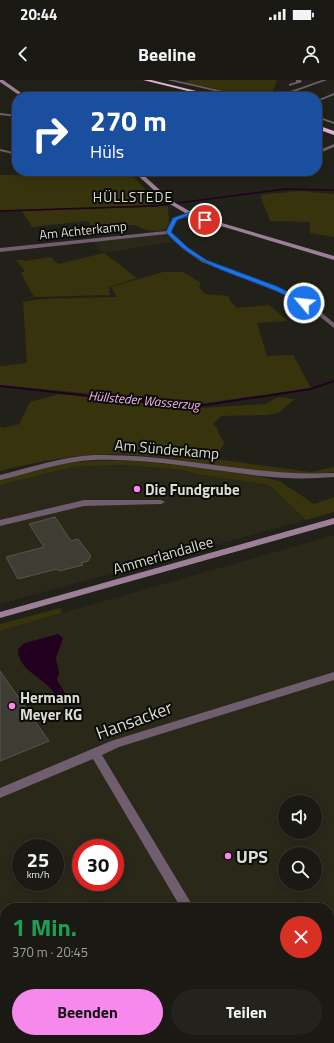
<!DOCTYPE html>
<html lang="de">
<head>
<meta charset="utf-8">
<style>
	body { margin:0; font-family:"Titillium Web",sans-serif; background:#23221c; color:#f1f3f6; height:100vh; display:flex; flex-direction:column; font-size:15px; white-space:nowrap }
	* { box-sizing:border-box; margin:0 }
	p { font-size:13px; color:#9fa0a0 }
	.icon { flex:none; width:22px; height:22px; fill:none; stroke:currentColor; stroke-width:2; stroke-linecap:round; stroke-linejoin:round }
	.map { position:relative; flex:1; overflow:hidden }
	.details { position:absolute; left:0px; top:823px; width:334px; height:140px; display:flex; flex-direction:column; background:#1a1913; border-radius:16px 16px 0 0; box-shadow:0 2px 10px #0003,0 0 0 1px #383833 }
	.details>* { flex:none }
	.top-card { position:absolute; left:12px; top:12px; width:310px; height:84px; border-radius:16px; box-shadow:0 2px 10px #0003,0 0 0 1px #383833; background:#1a4fa0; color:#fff; overflow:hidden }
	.fabs { position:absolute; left:278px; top:715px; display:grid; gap:8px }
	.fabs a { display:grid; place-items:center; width:44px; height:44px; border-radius:50%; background:#1a1913; box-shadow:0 2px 10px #0003,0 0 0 1px #383833; font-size:20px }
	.speed { position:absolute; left:12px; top:759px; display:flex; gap:8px; font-size:20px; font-weight:700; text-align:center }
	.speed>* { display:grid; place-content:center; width:52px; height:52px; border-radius:50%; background:#1a1913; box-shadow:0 2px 10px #0003,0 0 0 1px #383833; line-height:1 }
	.speed small { font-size:10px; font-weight:400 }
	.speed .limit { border:6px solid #d22; background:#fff; color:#111 }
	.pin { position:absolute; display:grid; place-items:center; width:34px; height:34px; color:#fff; margin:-17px; border:2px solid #fff; border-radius:50%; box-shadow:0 1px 4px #0007 }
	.me { position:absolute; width:44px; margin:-22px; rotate:298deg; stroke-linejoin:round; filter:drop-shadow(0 0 3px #0008) }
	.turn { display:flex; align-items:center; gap:14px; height:84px; padding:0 12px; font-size:18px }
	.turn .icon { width:52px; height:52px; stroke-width:2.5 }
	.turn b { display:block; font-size:28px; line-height:34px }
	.round { display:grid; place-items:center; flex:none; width:42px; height:42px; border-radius:21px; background:#23221c }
	.summary { display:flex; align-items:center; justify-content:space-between; height:68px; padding:0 12px }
	h1 { font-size:24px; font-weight:700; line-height:30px; color:#1e9e55 }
	.action { display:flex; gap:8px; margin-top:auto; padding:8px 12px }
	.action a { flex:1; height:46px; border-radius:24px; background:#f788ec; color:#111; font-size:16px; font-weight:700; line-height:46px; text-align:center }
	.action a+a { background:#23221c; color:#f1f3f6 }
	.status { display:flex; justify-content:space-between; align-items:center; height:28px; padding:0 20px; background:#1a1913; direction:ltr }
	.status svg { height:11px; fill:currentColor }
	header { display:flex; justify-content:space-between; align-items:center; height:52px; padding:0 12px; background:#1a1913; font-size:18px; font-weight:700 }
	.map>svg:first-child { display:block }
</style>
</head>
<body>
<div class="status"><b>20:44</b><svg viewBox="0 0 49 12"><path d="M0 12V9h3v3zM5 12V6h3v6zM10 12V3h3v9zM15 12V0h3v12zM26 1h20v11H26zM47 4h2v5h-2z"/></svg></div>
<header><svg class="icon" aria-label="back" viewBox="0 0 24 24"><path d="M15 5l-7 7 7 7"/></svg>Beeline<svg class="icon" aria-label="person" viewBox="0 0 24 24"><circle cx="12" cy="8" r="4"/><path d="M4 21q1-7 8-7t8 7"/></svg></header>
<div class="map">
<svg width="334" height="963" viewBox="0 0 334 963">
	<rect width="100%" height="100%" fill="#222119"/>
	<!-- built -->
	<g fill="#292819" fill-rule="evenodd">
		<path d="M166 154 172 162 104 173 92 161Z"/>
		<path d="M122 385 184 390 196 394 269 405 306 440 0 524V405L72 387Z"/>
		<path d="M334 455V963H0V551ZM285 722H315V752H285ZM21 768H55V802H21ZM81 768H115V802H81ZM285 774H315V804H285ZM5 828H329V958H5Z"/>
	</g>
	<!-- green -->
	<g fill="#36330d">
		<path d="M191 0H277L273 11 284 13C255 24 213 10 184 2Z"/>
		<path d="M83 91 133 96 151 116 164 123 136 126 0 131V95H31L40 92 74 97Z"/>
		<path d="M300 111 334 114V157L310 153V142L270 141 260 115Z"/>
		<path d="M168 126 169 143 165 150C152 152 146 151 135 145L92 147 88 141 32 147 22 131Z"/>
		<path d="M104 173 137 198 109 207 110 215 34 217 21 193 25 191 16 180H24V181L51 177 58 184Z"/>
		<path d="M163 192H183L201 203 199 207 205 214 229 216 230 221 237 228 269 225 288 241 257 243 267 276 293 275 311 308 199 324 0 305V286L27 283 23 222 43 219 117 217 111 207Z"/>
		<path d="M59 314 199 328 265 324 278 317 295 319 278 333 267 335 221 336 213 344C220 350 217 355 225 362L215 379 311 392 334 387V392C268 402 201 379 135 375 89 372 45 380 0 391V346L2 348 20 344V342L30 322Z"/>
		<path d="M126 380 204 388 268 398 281 402 314 424 334 417V432L306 440 269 405 196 394 184 390 122 385 72 387 0 405V399L66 382Z"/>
		<path d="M60 528 62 533 0 551V544Z"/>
	</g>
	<!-- water -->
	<path fill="#21011f" d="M58 554 63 558 56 578 59 593 57 600 68 618V624C57 619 54 612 47 605 35 594 18 587 18 569L25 563Z"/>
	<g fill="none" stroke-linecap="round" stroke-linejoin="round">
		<!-- stream-far1 -->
		<path stroke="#21011f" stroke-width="1.5" d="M0 131 155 126 285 109 334 110"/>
		<!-- stream -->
		<path stroke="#21011f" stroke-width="2" d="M0 306 179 326H199L311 309 334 301"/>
	</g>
	<!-- building -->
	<g fill="#3d3d33" stroke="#56564c">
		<path d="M55 437 71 461 78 459 91 476 88 481 81 483 83 485 59 491 57 489 18 499 6 477 44 467 29 444Z"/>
		<path d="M0 591 49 661 0 681Z"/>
	</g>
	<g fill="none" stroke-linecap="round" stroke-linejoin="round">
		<!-- street -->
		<g fill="#705d6d" fill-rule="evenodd">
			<path d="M167 0H174L248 17H241Z"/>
			<path d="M296 0H301L302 2 289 6V4L296 2Z"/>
			<path d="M322 0H327L280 17H274Z"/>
			<path d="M334 13V15L317 22V20Z"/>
			<path d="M0 33 17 35V37L0 35Z"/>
			<path d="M317 36 334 42V44L317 38Z"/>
			<path d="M334 64V67L317 74V71Z"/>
			<path d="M0 69 17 73V75L0 71Z"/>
			<path d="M104 91 134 94 191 91 189 92 134 96Z"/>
			<path d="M190 132 192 133V135L177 140 171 152 187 167 206 180 295 215 317 229 334 243V248L313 231 291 217 202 182 183 169 167 154 0 172V168L166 151 173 138Z"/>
			<path d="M94 375C175 373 253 397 334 393V397C310 399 285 399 261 396 206 390 151 378 95 380 62 381 32 393 0 400V395C31 387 62 377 94 375Z"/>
			<path d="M84 420H161L165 422 161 424 84 426 0 446V440Z"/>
			<path d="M334 592V600L119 667 102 675 194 828H181L93 679 0 718V708L111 661Z"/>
			<path d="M261 958H276L278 963H263Z"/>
		</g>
		<!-- secondary -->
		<g fill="#9d7f99" fill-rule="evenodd">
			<path d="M0 0H3L27 17H22L0 2Z"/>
			<path d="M133 91H139L172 121 198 136 334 176V180L194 138 168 123Z"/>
			<path d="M334 438V444L0 538V532Z"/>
		</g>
		<!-- highway -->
		<g fill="#e0b1d9" fill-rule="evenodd">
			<path d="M143 0H151L221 17H212Z"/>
			<path d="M317 45 334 51V55L317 49Z"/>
		</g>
	</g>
	<!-- route -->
	<path fill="#1a73e8" stroke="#114b97" d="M190 132 208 140 203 141 189 135 177 140 171 152 187 167 206 180 276 206 307 221V224H302C291 219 281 212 269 208 232 193 193 184 166 152L173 138Z"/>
	<!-- markers -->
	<g fill="#f788ec" stroke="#0b0b07" stroke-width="1.5">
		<circle cx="137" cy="409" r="4"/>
		<circle cx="12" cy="626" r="4"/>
		<circle cx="228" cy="776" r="4"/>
	</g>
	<g text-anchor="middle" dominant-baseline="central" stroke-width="4" stroke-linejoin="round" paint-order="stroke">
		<!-- far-street labels -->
		<g font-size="13" fill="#ddddd7" stroke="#0b0b07">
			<text transform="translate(83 150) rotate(-6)">Am Achterkamp</text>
		</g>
		<!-- far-water labels -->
		<g font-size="13" font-style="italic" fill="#f4b2eb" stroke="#0b0b07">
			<text transform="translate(144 320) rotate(5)">Hüllsteder Wasserzug</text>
		</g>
		<!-- far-quarter labels -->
		<g font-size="14" letter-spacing="1" fill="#ddddd7" stroke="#0b0b07">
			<text x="133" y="116">HÜLLSTEDE</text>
		</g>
		<!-- street labels -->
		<g font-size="15" fill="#ddddd7" stroke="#0b0b07">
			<text transform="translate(167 369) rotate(5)">Am Sünderkamp</text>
			<text transform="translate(163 475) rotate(-16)">Ammerlandallee</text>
		</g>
		<!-- poi labels -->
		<g font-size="15" font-weight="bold" fill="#ddddd7" stroke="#0b0b07" text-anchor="start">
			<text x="145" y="409">Die Fundgrube</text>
			<text x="20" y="617">Hermann<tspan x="20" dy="17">Meyer KG</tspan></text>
		</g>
		<!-- near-street labels -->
		<g font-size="18" fill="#ddddd7" stroke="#0b0b07">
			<text transform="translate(134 640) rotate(-20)">Hansacker</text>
		</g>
		<!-- near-poi labels -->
		<g font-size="18" font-weight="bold" fill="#ddddd7" stroke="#0b0b07" text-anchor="start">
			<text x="236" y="776">UPS</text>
		</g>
	</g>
</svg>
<div class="fabs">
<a><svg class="icon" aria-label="sound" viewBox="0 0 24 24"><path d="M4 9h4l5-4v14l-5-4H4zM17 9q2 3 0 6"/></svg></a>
<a><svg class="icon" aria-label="search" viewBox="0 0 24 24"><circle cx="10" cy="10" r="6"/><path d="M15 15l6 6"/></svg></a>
</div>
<div class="speed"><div>25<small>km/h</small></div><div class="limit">30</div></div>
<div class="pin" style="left:205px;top:140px;background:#d93025"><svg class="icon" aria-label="arrive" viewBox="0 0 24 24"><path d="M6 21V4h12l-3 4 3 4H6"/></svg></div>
<svg class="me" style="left:304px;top:223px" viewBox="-20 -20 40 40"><circle r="17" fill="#1a73e8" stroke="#fff" stroke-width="3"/><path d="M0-11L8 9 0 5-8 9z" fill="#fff"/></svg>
<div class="top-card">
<div class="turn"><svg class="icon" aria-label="right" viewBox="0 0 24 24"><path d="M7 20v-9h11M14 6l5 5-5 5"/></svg><div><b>270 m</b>Hüls</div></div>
</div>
<section class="details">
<div class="summary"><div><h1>1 Min.</h1><p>370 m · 20:45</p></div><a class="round" style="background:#d93025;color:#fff"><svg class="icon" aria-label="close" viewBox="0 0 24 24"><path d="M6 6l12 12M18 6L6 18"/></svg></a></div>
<div class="action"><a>Beenden</a><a>Teilen</a></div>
</section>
</div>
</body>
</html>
